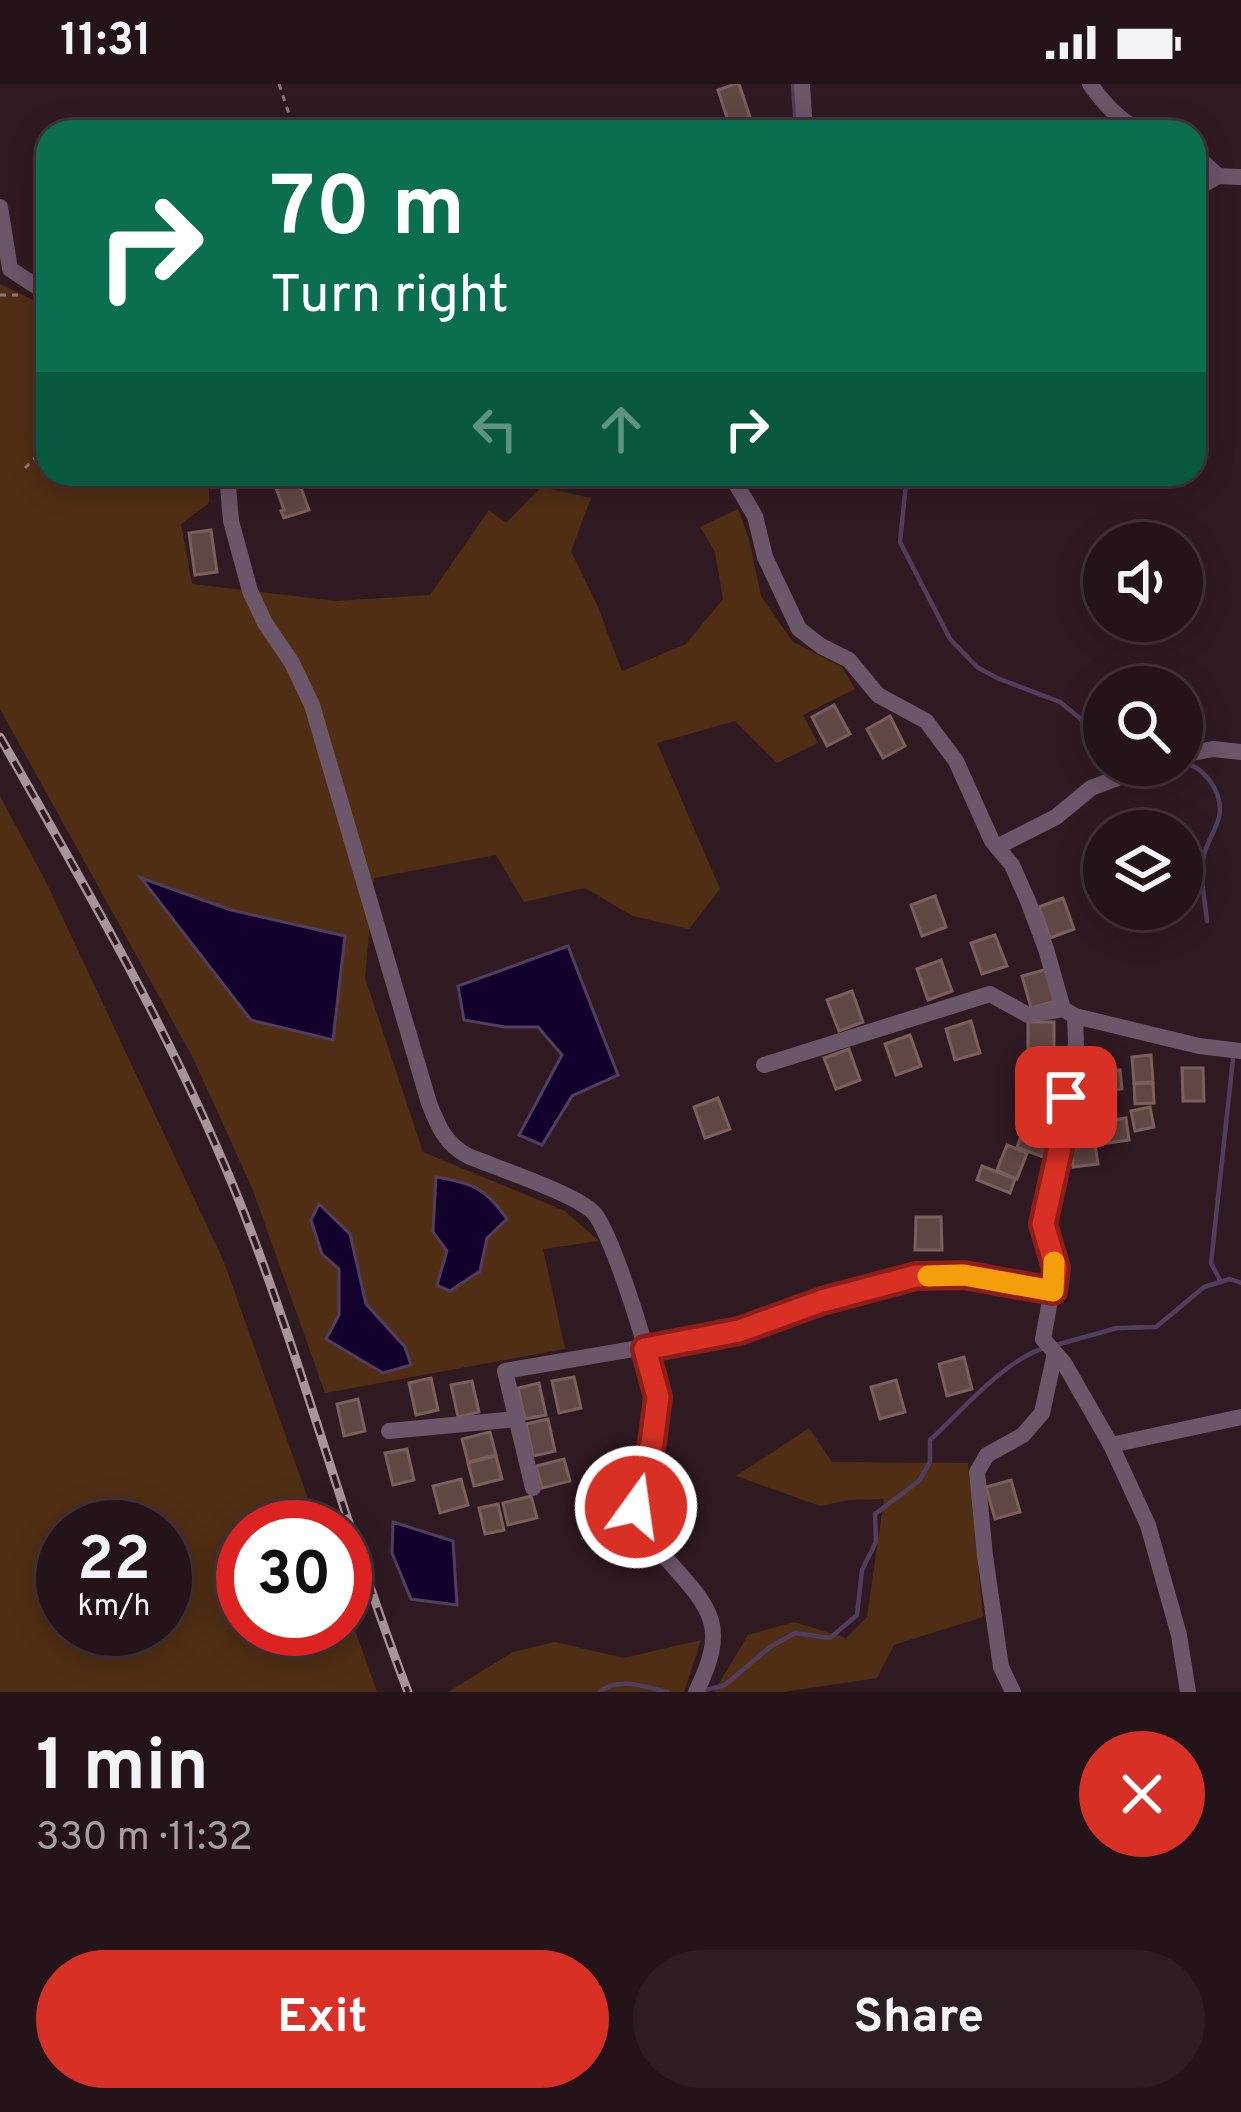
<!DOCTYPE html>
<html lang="en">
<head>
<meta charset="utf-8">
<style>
	body { margin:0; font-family:Overpass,sans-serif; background:#2c1d23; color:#f1f3f6; height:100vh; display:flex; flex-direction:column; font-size:45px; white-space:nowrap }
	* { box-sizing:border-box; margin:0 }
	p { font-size:39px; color:#a39ea2 }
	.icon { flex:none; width:66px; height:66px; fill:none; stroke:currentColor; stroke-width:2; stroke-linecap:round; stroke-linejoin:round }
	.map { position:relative; height:1608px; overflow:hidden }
	.details { display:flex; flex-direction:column; background:#24141a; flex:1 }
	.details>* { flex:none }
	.hud { position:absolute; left:36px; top:36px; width:1170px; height:366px; border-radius:36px; box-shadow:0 6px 30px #0003,0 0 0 3px #413339; background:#0b6e4f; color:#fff; overflow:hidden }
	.fabs { position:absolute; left:1083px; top:438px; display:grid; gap:24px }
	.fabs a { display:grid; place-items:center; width:120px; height:120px; border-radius:50%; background:#24141a; box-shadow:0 6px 30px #0003,0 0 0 3px #413339; font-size:60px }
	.speed { position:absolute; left:36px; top:1416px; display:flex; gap:24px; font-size:60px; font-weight:700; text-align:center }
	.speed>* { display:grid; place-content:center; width:156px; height:156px; border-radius:50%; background:#24141a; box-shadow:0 6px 30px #0003,0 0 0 3px #413339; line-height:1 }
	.speed small { font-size:30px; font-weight:400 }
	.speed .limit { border:18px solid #d22; background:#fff; color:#111 }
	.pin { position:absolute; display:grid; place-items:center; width:102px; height:102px; color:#fff; margin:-51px; border-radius:24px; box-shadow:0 6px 18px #0006 }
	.me { position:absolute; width:132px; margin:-66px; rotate:14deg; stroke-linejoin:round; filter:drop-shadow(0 0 9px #0008) }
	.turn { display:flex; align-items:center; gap:42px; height:252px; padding:0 36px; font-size:54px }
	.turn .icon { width:156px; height:156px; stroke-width:2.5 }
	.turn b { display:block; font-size:84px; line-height:102px }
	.lanes { display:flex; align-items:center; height:114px; padding:0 36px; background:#0003; justify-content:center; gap:60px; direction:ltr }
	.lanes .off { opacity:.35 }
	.round { display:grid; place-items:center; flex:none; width:126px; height:126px; border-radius:63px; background:#2c1d23 }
	.overview { display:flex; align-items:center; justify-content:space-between; height:204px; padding:0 36px }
	h1 { font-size:72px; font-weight:700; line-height:90px }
	.cta { display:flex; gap:24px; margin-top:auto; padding:24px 36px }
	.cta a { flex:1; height:138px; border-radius:72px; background:#d93025; color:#fff; font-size:48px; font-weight:700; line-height:138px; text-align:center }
	.cta a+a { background:#2c1d23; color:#f1f3f6 }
	.status { display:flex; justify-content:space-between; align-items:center; height:84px; padding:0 60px; background:#24141a; direction:ltr }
	.status svg { height:33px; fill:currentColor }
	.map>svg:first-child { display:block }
</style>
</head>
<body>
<div class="status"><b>11:31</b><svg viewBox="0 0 49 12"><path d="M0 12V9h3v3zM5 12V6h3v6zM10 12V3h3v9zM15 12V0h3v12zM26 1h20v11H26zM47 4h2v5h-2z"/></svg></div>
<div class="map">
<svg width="1241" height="1608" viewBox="0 0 1241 1608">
	<rect width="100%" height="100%" fill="#301a22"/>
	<!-- green -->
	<g fill="#502e13" fill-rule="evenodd">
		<path d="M0 200 48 223V390H209V419L181 440 192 500 337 517 430 511 489 426 506 439 541 403 591 414 571 467 597 521 622 587 686 560 723 515 715 468 700 443 738 425 749 455 761 512 793 558 842 583 855 605 803 631 818 659 777 679 735 637 657 659 720 805 689 845 633 832 585 804 524 818 496 771 374 794 365 894 423 1068 565 1127 599 1157 543 1165 565 1265 325 1309 252 1104 193 974 0 625Z"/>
		<path d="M0 712 45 796 224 1178 318 1443H243V1545H345V1518L377 1608H0ZM63 1443H165V1545H63Z"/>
		<path d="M809 1344 832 1378 968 1379 983 1533 894 1561 877 1594 783 1608H714L748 1551 794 1538 846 1554 867 1533 884 1415 850 1416 820 1422 736 1392Z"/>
		<path d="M701 1556 684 1608H448L513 1568 555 1558 624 1574Z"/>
	</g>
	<!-- water -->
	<g fill="#14002d" stroke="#513e5e" stroke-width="3">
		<path d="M141 794 231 826 345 852 333 956 251 936Z"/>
		<path d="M568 862 618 991 572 1012 542 1061 519 1051 562 971 538 943H505L464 936 458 902Z"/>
		<path d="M436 1093C472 1099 486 1104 507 1135L487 1154 480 1187 450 1207 437 1201 447 1167 433 1148Z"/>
		<path d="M319 1120 350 1150 366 1220 405 1263 411 1281 383 1289 326 1255 339 1231V1185L322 1170 311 1136Z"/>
		<path d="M393 1438 453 1457 457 1521 411 1515 392 1469Z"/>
	</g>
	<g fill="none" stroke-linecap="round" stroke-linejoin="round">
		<!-- stream -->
		<g stroke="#513e5e" stroke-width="4.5">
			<path d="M793 0 796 48"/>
			<path d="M907 390 900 458 950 555 977 583 997 594 1060 618 1082 636 1104 662"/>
			<path d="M1182 679C1203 681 1220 705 1220 726 1220 741 1207 756 1204 771 1199 792 1205 816 1207 837"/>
			<path d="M1221 1198 1211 1179 1233 975"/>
			<path d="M1056 1261 1117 1244 1156 1243 1204 1203 1230 1195 1241 1199"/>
			<path d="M702 1607 725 1601 770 1563 795 1549 830 1554 857 1531 862 1486 876 1458 875 1430 919 1397 930 1378V1356C961 1328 1005 1275 1045 1264"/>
			<path d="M600 1608C617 1592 646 1603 667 1608"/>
		</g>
	</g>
	<!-- building -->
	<g fill="#614744" stroke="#7a5f5b" stroke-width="3">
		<path d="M735 0H739L750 33 729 40 718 6Z"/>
		<path d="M271 390H296L309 426 284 434 281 427 284 426Z"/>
		<path d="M211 446 217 488 195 491 189 449Z"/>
		<path d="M834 621 850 650 827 662 812 633Z"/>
		<path d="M890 632 905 662 883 674 867 645Z"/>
		<path d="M935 812 946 843 922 852 911 821Z"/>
		<path d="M1063 814 1074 845 1050 854 1039 823Z"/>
		<path d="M995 851 1007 882 982 890 971 859Z"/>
		<path d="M941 876 952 907 928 916 917 885Z"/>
		<path d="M1047 885 1056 917 1031 924 1022 892Z"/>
		<path d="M852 907 863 938 839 947 827 916Z"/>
		<path d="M971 937 980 969 955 976 946 945Z"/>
		<rect x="1028" y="938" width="26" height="33"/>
		<path d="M910 951 921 982 896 991 885 960Z"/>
		<path d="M849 965 860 996 836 1005 824 974Z"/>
		<path d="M1151 971 1153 998 1134 999 1132 973Z"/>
		<rect x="1033" y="975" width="20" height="24"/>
		<path d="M1182 984H1203L1204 1017H1183Z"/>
		<path d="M1120 986 1122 1005 1103 1007 1106 1026 1081 1029 1077 991Z"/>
		<path d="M1153 999 1154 1019 1135 1020 1134 1000Z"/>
		<path d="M718 1014 730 1045 705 1054 694 1023Z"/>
		<path d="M1150 1023 1154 1043 1135 1047 1131 1027Z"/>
		<path d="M1024 1028 1056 1040 1050 1057 1018 1045Z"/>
		<path d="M1126 1034 1129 1056 1095 1061 1098 1080 1073 1083 1068 1042Z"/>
		<path d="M1022 1049 1056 1061 1051 1076 1017 1063Z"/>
		<path d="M1007 1061 1027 1069 1017 1095 997 1086Z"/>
		<path d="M982 1082 1015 1095 1010 1109 977 1096Z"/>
		<path d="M916 1133H941L942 1166H915Z"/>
		<path d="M964 1273 972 1305 947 1312 939 1280Z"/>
		<path d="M574 1293 581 1324 559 1329 552 1297Z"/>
		<path d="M431 1294 438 1326 416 1331 409 1299Z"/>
		<path d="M896 1296 905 1328 880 1335 871 1303Z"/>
		<path d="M472 1297 479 1328 458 1333 451 1301Z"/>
		<path d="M539 1299 546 1331 525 1335 518 1304Z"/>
		<path d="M358 1315 365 1347 344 1352 337 1320Z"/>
		<path d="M548 1335 555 1367 533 1372 526 1340Z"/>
		<path d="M490 1348 496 1371 468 1378 462 1355Z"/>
		<path d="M407 1365 414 1396 393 1401 385 1369Z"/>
		<path d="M496 1372 502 1395 474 1402 468 1379Z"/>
		<path d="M564 1375 570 1397 542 1404 536 1382Z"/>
		<path d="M461 1395 468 1421 440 1429 433 1402Z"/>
		<path d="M1011 1396 1020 1428 995 1435 986 1403Z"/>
		<path d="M531 1412 537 1434 508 1441 503 1419Z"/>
		<path d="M498 1420 504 1446 485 1450 479 1424Z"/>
	</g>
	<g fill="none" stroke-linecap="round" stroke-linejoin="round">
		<!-- path -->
		<g stroke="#89767c" stroke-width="3" stroke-dasharray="6 6" stroke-linecap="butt">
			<path d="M279 0 295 48"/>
			<path d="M0 211H19"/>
			<path d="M25 384 48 361"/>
		</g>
		<!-- minor -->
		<g stroke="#6c566a" stroke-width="16">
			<path d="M802 0 805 48"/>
			<path d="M1090 0C1105 21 1119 36 1142 48"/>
			<path d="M1194 70 1218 92"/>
			<path d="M1194 106 1218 92 1241 93"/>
			<path d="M0 123 10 185 48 210"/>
			<path d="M227 390 231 437 250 507 265 539 292 579 312 621 429 1019C438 1042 445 1060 468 1072 497 1084 573 1109 593 1128 611 1145 658 1293 657 1318 656 1343 650 1367 644 1390 642 1401 636 1415 637 1426 641 1445 652 1459 665 1473 710 1524 730 1540 696 1608"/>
			<path d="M730 390 755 432 765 473 799 545 821 562 849 576 878 611 926 637 956 677 992 757 1012 781 1028 817 1046 865 1063 925 1075 932 1199 962 1241 967"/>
			<path d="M1182 671 1213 665 1241 668"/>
			<path d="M997 763 1056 733 1091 704 1152 681"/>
			<path d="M1075 932 1076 960 1065 1013 1061 1064 1043 1140 1056 1184 1043 1255 1064 1279 1111 1361 1148 1441 1179 1551 1188 1608"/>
			<path d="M764 981 990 910 1028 931 1063 925"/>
			<path d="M389 1347 517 1335"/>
			<path d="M1111 1361 1241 1333"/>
			<path d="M533 1404 505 1287 739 1247 822 1217 916 1193 964 1191 1053 1207"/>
			<path d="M1013 1608 1001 1583 985 1472 977 1388 987 1371 1023 1351 1042 1329 1055 1269"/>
		</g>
		<!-- rail casing -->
		<g stroke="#a7959a" stroke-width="9">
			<path id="rail" d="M0 653C87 806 177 959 242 1124 304 1283 347 1449 408 1608"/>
		</g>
		<!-- rail -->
		<use href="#rail" stroke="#301a22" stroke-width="4.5" stroke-dasharray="14" stroke-linecap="butt"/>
	</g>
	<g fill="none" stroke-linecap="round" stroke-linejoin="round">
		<!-- route casing -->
		<g stroke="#8d1f18" stroke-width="30">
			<path id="route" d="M636 1423 652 1359 658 1313 645 1265 739 1247 822 1217 916 1192 964 1191 1053 1207 1056 1184 1043 1140 1060 1064 1066 1013"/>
		</g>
		<!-- route -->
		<use href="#route" stroke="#d93025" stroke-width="21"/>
		<!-- slow -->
		<path stroke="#f59e0b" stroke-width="21" d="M928 1192 964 1191 1053 1207 1054 1178"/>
	</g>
</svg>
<div class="fabs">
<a><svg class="icon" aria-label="sound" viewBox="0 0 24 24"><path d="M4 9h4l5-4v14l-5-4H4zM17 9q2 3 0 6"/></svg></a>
<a><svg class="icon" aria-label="search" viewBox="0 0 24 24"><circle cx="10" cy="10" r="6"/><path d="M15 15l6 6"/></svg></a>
<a><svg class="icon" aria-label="layers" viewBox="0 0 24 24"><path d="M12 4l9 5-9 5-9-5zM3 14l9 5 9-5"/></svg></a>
</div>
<div class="speed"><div>22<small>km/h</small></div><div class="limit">30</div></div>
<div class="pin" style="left:1066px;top:1013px;background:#d93025"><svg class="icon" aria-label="arrive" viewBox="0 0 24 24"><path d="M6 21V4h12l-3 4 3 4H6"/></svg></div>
<svg class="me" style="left:636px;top:1423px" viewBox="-20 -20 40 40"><circle r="17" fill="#d93025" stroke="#fff" stroke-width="3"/><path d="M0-11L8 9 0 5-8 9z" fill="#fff"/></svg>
<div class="hud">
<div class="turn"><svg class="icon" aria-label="right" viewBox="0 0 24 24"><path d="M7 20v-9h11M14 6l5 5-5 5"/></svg><div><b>70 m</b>Turn right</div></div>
<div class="lanes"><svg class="icon off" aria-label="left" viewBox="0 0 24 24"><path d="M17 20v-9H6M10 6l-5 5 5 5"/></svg><svg class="icon off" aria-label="ahead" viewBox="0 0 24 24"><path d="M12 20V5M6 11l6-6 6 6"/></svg><svg class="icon" aria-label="right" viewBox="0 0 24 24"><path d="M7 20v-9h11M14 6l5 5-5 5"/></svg></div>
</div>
</div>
<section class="details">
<div class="overview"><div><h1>1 min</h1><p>330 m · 11:32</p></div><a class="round" style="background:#d93025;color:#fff"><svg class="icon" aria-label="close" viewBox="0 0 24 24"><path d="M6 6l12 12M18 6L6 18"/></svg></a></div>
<div class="cta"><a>Exit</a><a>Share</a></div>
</section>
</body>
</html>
